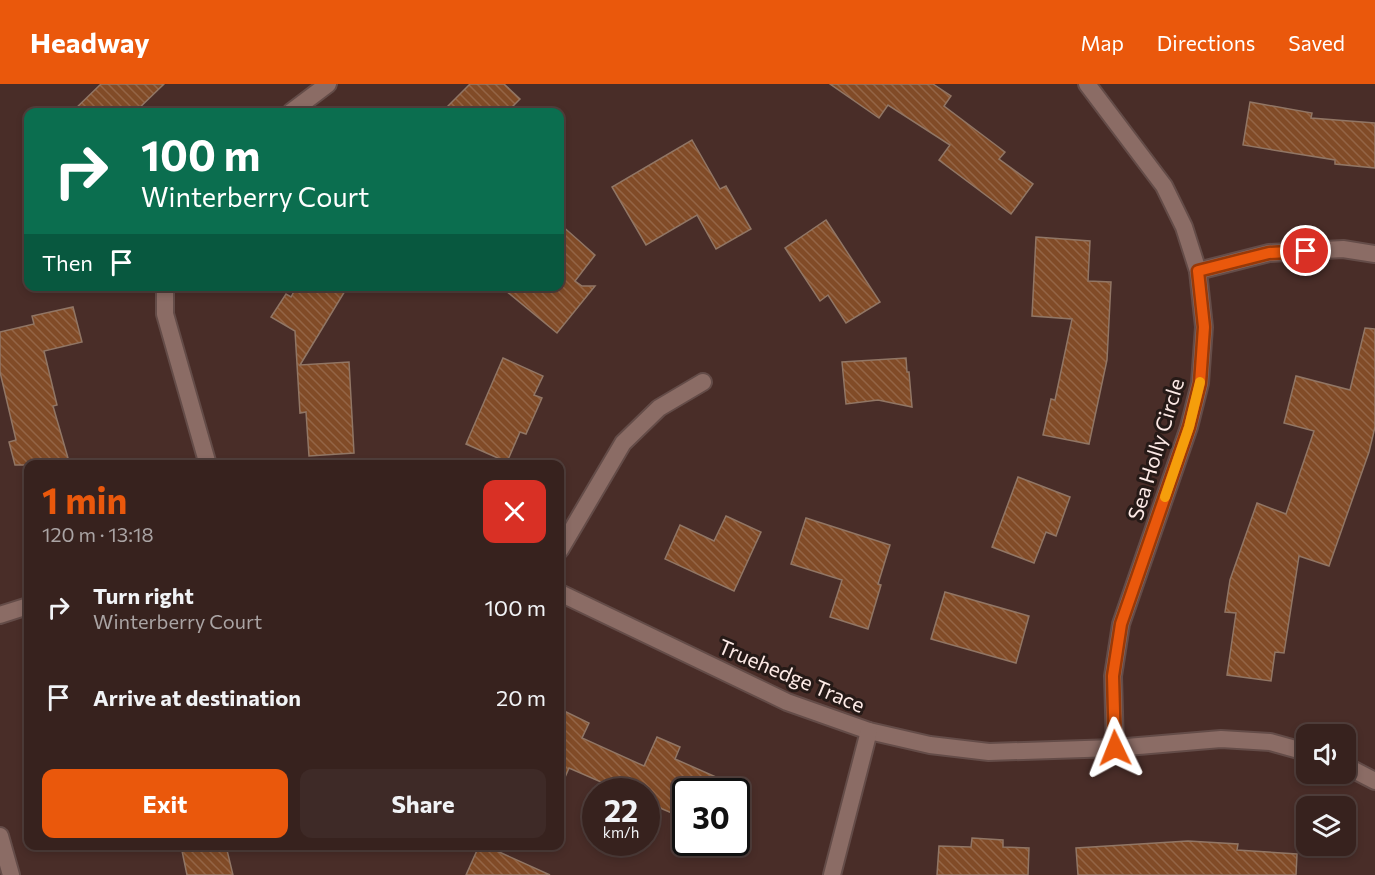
<!DOCTYPE html>
<html lang="en">
<head>
<meta charset="utf-8">
<style>
	body { margin:0; font-family:Commissioner,sans-serif; background:#3e2a27; color:#f1f3f6; height:100vh; display:flex; flex-direction:column; font-size:22px; white-space:nowrap }
	* { box-sizing:border-box; margin:0 }
	p { font-size:20px; color:#aaa4a4 }
	.icon { flex:none; width:33px; height:33px; fill:none; stroke:currentColor; stroke-width:2; stroke-linecap:round; stroke-linejoin:round }
	.map { position:relative; flex:1; overflow:hidden }
	.side { position:absolute; left:24px; top:376px; width:540px; height:390px; display:flex; flex-direction:column; background:#37221e; border-radius:12px; box-shadow:0 3px 9px #0003,0 0 0 2px #513f3c }
	.side>* { flex:none }
	.top-card { position:absolute; left:24px; top:24px; width:540px; height:183px; border-radius:12px; box-shadow:0 3px 9px #0003,0 0 0 2px #513f3c; background:#0b6e4f; color:#fff; overflow:hidden }
	.controls { position:absolute; left:1296px; top:640px; display:grid; gap:12px }
	.controls a { display:grid; place-items:center; width:60px; height:60px; border-radius:12px; background:#37221e; box-shadow:0 3px 9px #0003,0 0 0 2px #513f3c; font-size:30px }
	.speed { position:absolute; left:582px; top:694px; display:flex; gap:12px; font-size:30px; font-weight:700; text-align:center }
	.speed>* { display:grid; place-content:center; width:78px; height:78px; border-radius:50%; background:#37221e; box-shadow:0 3px 9px #0003,0 0 0 2px #513f3c; line-height:1 }
	.speed small { font-size:15px; font-weight:400 }
	.speed .limit { border:3px solid #111; border-radius:9px; background:#fff; color:#111 }
	.pin { position:absolute; display:grid; place-items:center; width:51px; height:51px; color:#fff; margin:-26px; border:3px solid #fff; border-radius:50%; box-shadow:0 2px 6px #0007 }
	.me { position:absolute; width:66px; margin:-33px; rotate:358deg; stroke-linejoin:round; filter:drop-shadow(0 0 4px #0008) }
	.turn { display:flex; align-items:center; gap:21px; height:126px; padding:0 18px; font-size:27px }
	.turn .icon { width:78px; height:78px; stroke-width:2.5 }
	.turn b { display:block; font-size:42px; line-height:51px }
	.then { display:flex; align-items:center; height:57px; padding:0 18px; background:#0003; gap:12px; font-size:22px }
	.round { display:grid; place-items:center; flex:none; width:63px; height:63px; border-radius:12px; background:#3e2a27 }
	.head { display:flex; align-items:center; justify-content:space-between; height:102px; padding:0 18px }
	h1 { font-size:36px; font-weight:700; line-height:45px; color:#ea580c }
	.button { display:flex; gap:12px; margin-top:auto; padding:12px 18px }
	.button a { flex:1; height:69px; border-radius:12px; background:#ea580c; color:#fff; font-size:24px; font-weight:700; line-height:69px; text-align:center }
	.button a+a { background:#3e2a27; color:#f1f3f6 }
	ul { padding:0; list-style:none }
	li { display:flex; align-items:center; gap:18px; height:90px; padding:0 18px }
	li div { flex:1 }
	li b { display:block; font-size:22px }
	li em { font-style:normal }
	header { display:flex; align-items:center; gap:36px; box-sizing:border-box; height:84px; padding:0 30px; background:#ea580c; color:#fff }
	header strong { font-size:28px }
	nav { display:flex; gap:33px; margin-inline-start:auto; font-size:21px }
	.map>svg:first-child { display:block }
</style>
</head>
<body>
<header>
<strong>Headway</strong>
<nav><a>Map</a><a>Directions</a><a>Saved</a></nav>
</header>
<div class="map">
<svg width="1375" height="791" viewBox="0 0 1375 791">
	<defs>
		<pattern id="building-back-hatch" width="6" height="6" patternUnits="userSpaceOnUse" patternTransform="scale(1.5)"><rect width="6" height="6" fill="#814b27"/><path d="M-1 5l2 2M0 0l6 6M5-1l2 2" fill="none" stroke="#946546"/></pattern>
	</defs>
	<rect width="100%" height="100%" fill="#492d28"/>
	<!-- building -->
	<g fill="url(#building-back-hatch)" stroke="#917665" stroke-width="1.5">
		<path d="M101 0H164L135 28H72Z"/>
		<path d="M470 0H504L520 15 507 28H442Z"/>
		<path d="M830 0H933L951 12 944 22 1005 68 999 75 1033 100 1011 130 939 76 950 61 888 21 879 34Z"/>
		<path d="M1250 18 1312 29 1311 34 1375 39V84L1335 80V76L1243 61Z"/>
		<path d="M692 56 720 105 726 102 751 145 716 165 697 131 646 161 612 103Z"/>
		<path d="M826 136 880 218 846 239 828 211 820 217 785 164Z"/>
		<path d="M560 140 595 171 575 197 582 202H595L557 249 500 202H560Z"/>
		<path d="M1036 153 1090 157 1088 197 1111 198 1107 276 1089 360 1043 351 1051 315 1055 316 1072 235 1032 232Z"/>
		<path d="M297 202H348L300 281 349 278 354 369 309 372 306 328 300 329 295 247 271 233 286 210 291 213Z"/>
		<path d="M73 223 82 258 44 267 57 321 53 322 70 381H15L9 358 16 356 0 288V248L34 240 32 232Z"/>
		<path d="M1365 244 1375 245V343L1369 368 1329 482 1299 472 1284 569 1275 568 1271 597 1227 591 1236 529 1225 528 1230 496 1257 419 1286 430 1314 347 1284 339 1296 292 1350 306Z"/>
		<path d="M503 274 543 292 534 311 542 314 526 350 520 348 507 378 466 360Z"/>
		<path d="M906 274 907 288H909L912 323 878 316 846 320 842 278Z"/>
		<path d="M1018 393 1070 413 1056 452 1046 448 1034 479 992 463Z"/>
		<path d="M726 432 761 448 734 507 665 475 680 441 714 457Z"/>
		<path d="M806 434 890 461 878 500 881 501 868 545 830 533 842 496 791 480Z"/>
		<path d="M945 508 1029 532 1016 579 931 555Z"/>
		<path d="M560 625 589 639 582 654 644 682 657 653 680 663 675 675 750 708H686V735L646 718V708H624L569 684 560 705Z"/>
		<path d="M972 754 1003 756V763L1029 764 1028 791H937L939 762 971 763Z"/>
		<path d="M1188 757 1238 760 1237 766 1297 770 1296 791H1078L1076 764Z"/>
		<path d="M181 762H226L233 791H187Z"/>
		<path d="M479 762H486L550 791H466Z"/>
	</g>
	<g fill="none" stroke-linecap="round" stroke-linejoin="round">
		<!-- minor casing -->
		<g stroke="#644c48" stroke-width="20">
			<g id="minor">
				<path d="M1087 0 1164 102 1184 143 1198 187 1204 243 1200 299 1189 343 1121 540 1113 592 1115 664"/>
				<path d="M291 28 328 0"/>
				<path d="M1198 187 1269 169 1343 165 1375 170"/>
				<path d="M165 202V230L208 381"/>
				<path d="M560 466 623 359 659 324 703 298"/>
				<path d="M560 509 787 618 869 647 930 661 989 668 1115 664 1221 655 1270 658 1306 668"/>
				<path d="M0 531 28 522"/>
				<path d="M1346 682 1375 697"/>
				<path d="M832 791 869 647"/>
			</g>
		</g>
		<!-- tertiary casing -->
		<g stroke="#644c48" stroke-width="20">
			<path id="tertiary" d="M0 752 11 791"/>
		</g>
		<!-- minor -->
		<use href="#minor" stroke="#8b6c65" stroke-width="16"/>
		<!-- tertiary -->
		<use href="#tertiary" stroke="#8b6c65" stroke-width="16"/>
	</g>
	<g fill="none" stroke-linecap="round" stroke-linejoin="round">
		<!-- route casing -->
		<g stroke="#983908" stroke-width="15">
			<path id="route" d="M1115 664 1113 592 1121 540 1189 343 1200 299 1204 243 1198 187 1269 169 1306 167"/>
		</g>
		<!-- route -->
		<use href="#route" stroke="#ea580c" stroke-width="10"/>
		<!-- slow -->
		<path stroke="#f59e0b" stroke-width="10" d="M1165 413 1189 343 1200 298"/>
	</g>
	<g text-anchor="middle" dominant-baseline="central" stroke-width="6" stroke-linejoin="round" paint-order="stroke">
		<!-- street labels -->
		<g font-size="21" fill="#fdeae6" stroke="#261a17">
			<text transform="translate(1155 365) rotate(-73)">Sea Holly Circle</text>
			<text transform="translate(792 591) rotate(23)">Truehedge Trace</text>
		</g>
	</g>
</svg>
<div class="controls">
<a><svg class="icon" aria-label="sound" viewBox="0 0 24 24"><path d="M4 9h4l5-4v14l-5-4H4zM17 9q2 3 0 6"/></svg></a>
<a><svg class="icon" aria-label="layers" viewBox="0 0 24 24"><path d="M12 4l9 5-9 5-9-5zM3 14l9 5 9-5"/></svg></a>
</div>
<div class="speed"><div>22<small>km/h</small></div><div class="limit">30</div></div>
<div class="pin" style="left:1306px;top:167px;background:#d93025"><svg class="icon" aria-label="arrive" viewBox="0 0 24 24"><path d="M6 21V4h12l-3 4 3 4H6"/></svg></div>
<svg class="me" style="left:1115px;top:664px" viewBox="-20 -20 40 40"><path d="M0-17L14 15 0 8-14 15z" fill="#ea580c" stroke="#fff" stroke-width="4"/></svg>
<div class="top-card">
<div class="turn"><svg class="icon" aria-label="right" viewBox="0 0 24 24"><path d="M7 20v-9h11M14 6l5 5-5 5"/></svg><div><b>100 m</b>Winterberry Court</div></div>
<div class="then">Then<svg class="icon" aria-label="arrive" viewBox="0 0 24 24"><path d="M6 21V4h12l-3 4 3 4H6"/></svg></div>
</div>
<section class="side">
<div class="head"><div><h1>1 min</h1><p>120 m · 13:18</p></div><a class="round" style="background:#d93025;color:#fff"><svg class="icon" aria-label="close" viewBox="0 0 24 24"><path d="M6 6l12 12M18 6L6 18"/></svg></a></div>
<ul>
<li><svg class="icon" aria-label="right" viewBox="0 0 24 24"><path d="M7 20v-9h11M14 6l5 5-5 5"/></svg><div><b>Turn right</b><p>Winterberry Court</p></div><em>100 m</em></li>
<li><svg class="icon" aria-label="arrive" viewBox="0 0 24 24"><path d="M6 21V4h12l-3 4 3 4H6"/></svg><div><b>Arrive at destination</b></div><em>20 m</em></li>
</ul>
<div class="button"><a>Exit</a><a>Share</a></div>
</section>
</div>
</body>
</html>
